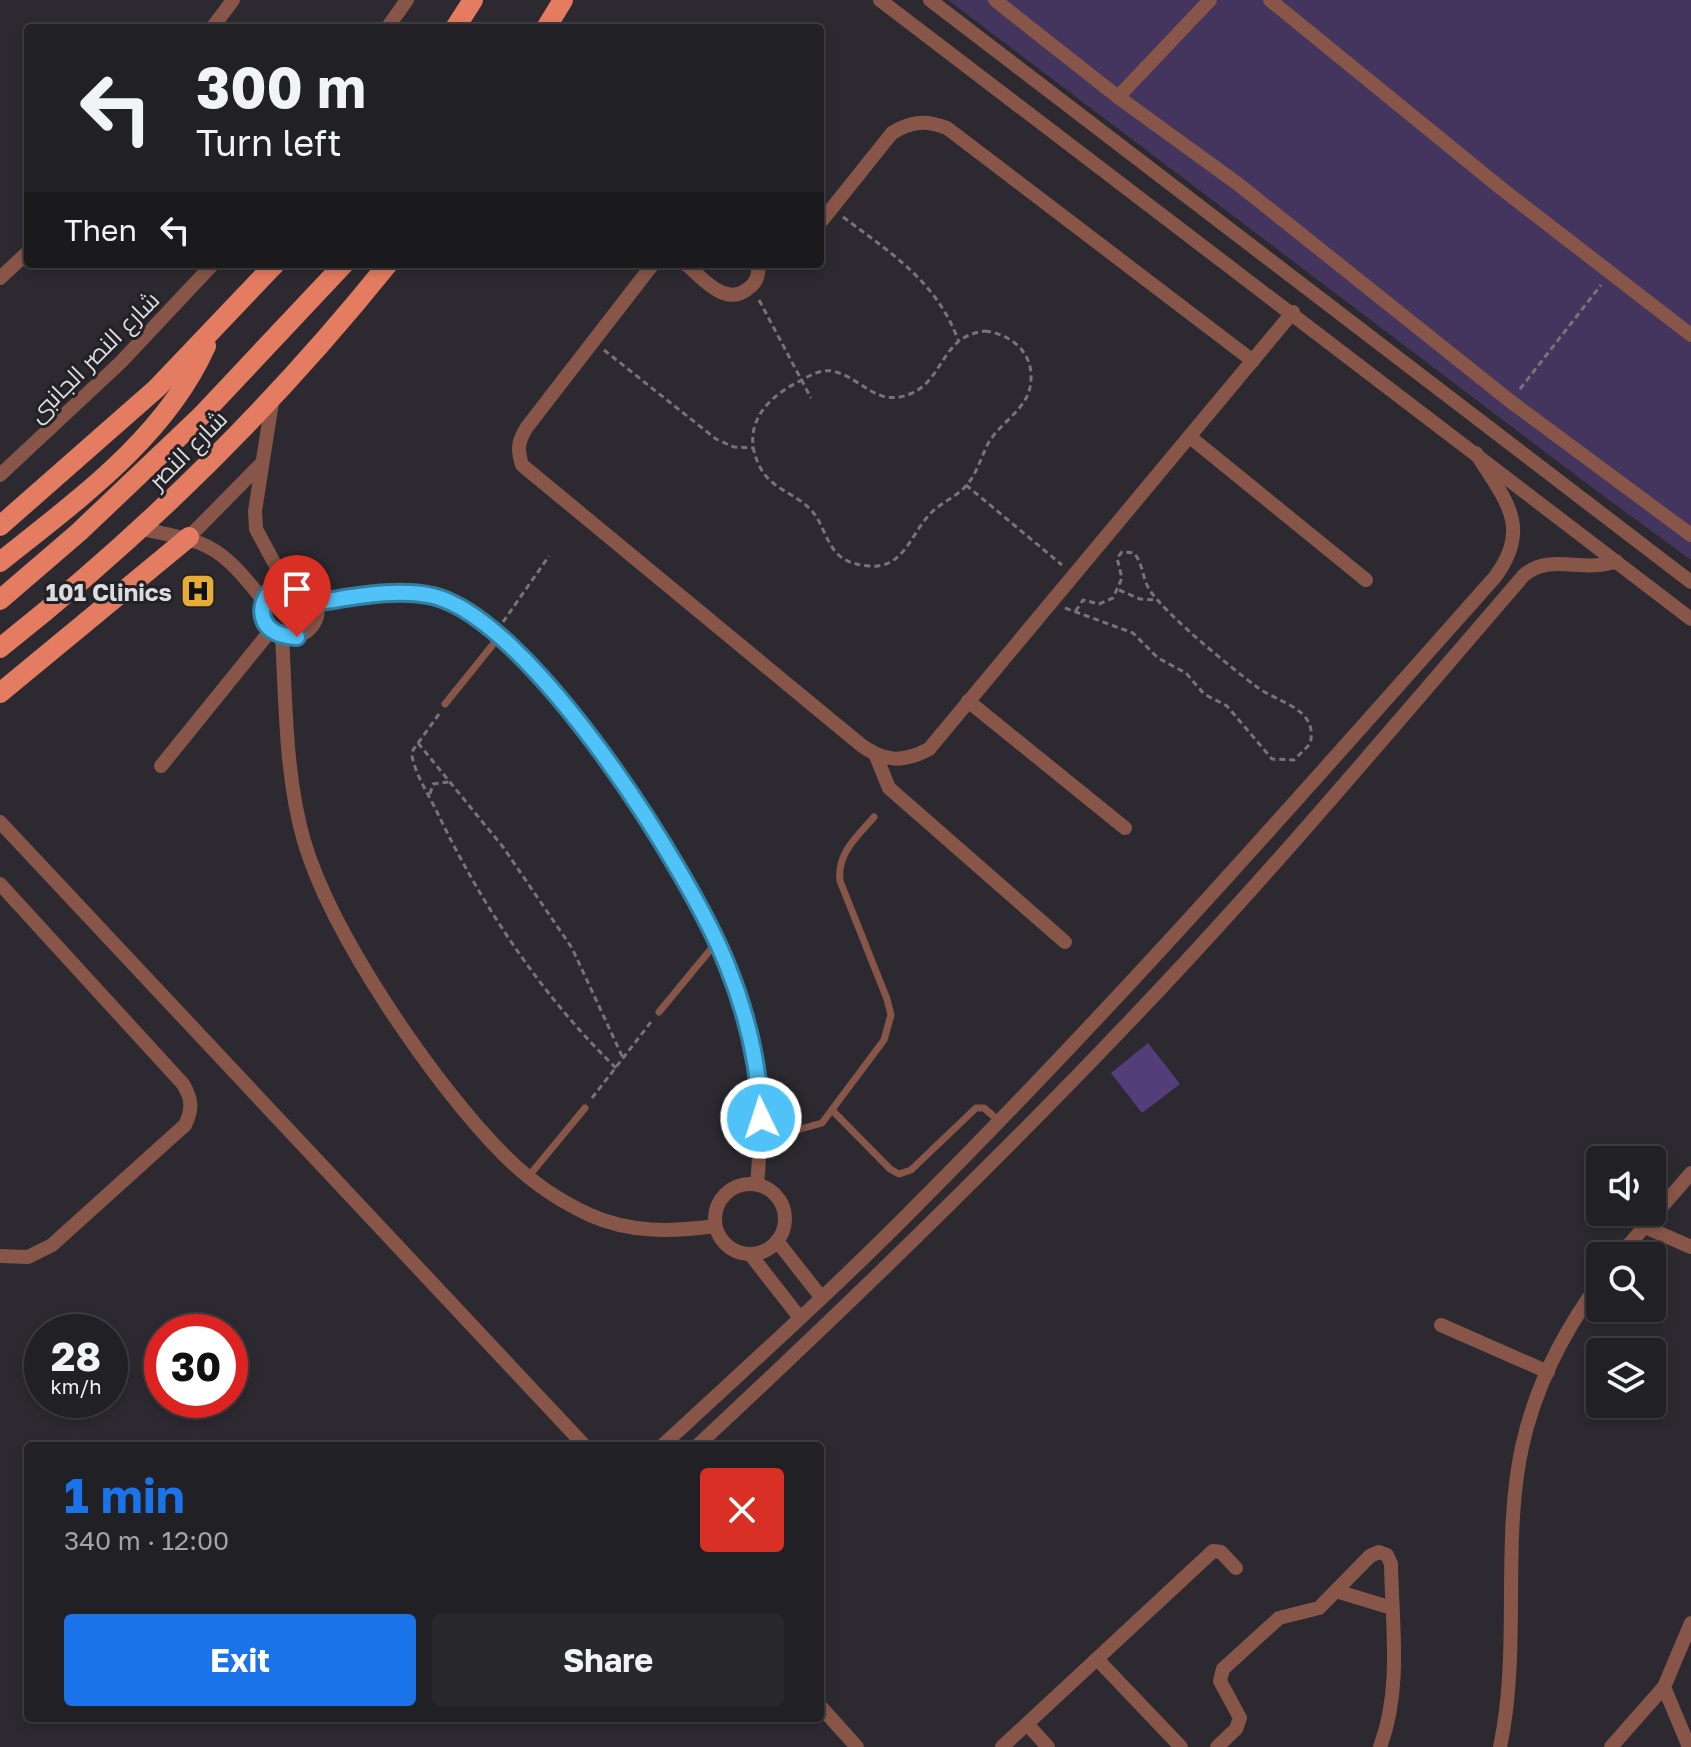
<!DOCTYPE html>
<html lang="en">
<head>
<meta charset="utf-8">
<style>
	body { margin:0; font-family:"Golos Text",Cairo,sans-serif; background:#29282c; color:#f1f3f6; height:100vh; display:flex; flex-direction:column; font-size:30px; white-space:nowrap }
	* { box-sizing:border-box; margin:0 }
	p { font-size:26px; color:#a2a3a6 }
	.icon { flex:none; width:44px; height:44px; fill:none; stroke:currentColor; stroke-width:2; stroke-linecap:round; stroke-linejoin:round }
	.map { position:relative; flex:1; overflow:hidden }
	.details { position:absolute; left:24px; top:1442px; width:800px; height:280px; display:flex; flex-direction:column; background:#212024; border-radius:8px; box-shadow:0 4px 12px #0003,0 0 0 2px #3e3e41 }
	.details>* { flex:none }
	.banner { position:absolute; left:24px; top:24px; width:800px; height:244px; border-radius:8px; box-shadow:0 4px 12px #0003,0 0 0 2px #3e3e41; background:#212024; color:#f1f3f6; overflow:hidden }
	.fabs { position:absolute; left:1586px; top:1146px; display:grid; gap:16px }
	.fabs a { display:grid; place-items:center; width:80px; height:80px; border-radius:8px; background:#212024; box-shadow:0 4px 12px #0003,0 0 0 2px #3e3e41; font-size:40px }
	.speed { position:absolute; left:24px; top:1314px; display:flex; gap:16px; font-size:40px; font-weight:700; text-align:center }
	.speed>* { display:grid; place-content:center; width:104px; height:104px; border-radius:50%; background:#212024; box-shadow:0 4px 12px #0003,0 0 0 2px #3e3e41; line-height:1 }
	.speed small { font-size:20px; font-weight:400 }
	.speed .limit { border:12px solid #d22; background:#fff; color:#111 }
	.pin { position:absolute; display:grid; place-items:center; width:68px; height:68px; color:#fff; margin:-82px -34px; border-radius:50% 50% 50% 0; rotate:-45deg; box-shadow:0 0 8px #0007 }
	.pin .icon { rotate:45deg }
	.me { position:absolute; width:88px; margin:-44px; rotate:356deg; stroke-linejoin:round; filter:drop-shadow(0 0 6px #0008) }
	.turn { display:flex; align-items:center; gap:28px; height:168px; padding:0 40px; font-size:36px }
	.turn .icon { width:104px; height:104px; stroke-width:2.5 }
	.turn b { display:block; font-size:56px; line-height:68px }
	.then { display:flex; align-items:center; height:76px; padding:0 40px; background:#0003; gap:16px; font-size:30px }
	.round { display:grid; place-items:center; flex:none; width:84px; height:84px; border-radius:8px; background:#29282c }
	.overview { display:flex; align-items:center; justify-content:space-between; height:136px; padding:0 40px }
	h1 { font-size:48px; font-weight:700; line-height:60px; color:#1a73e8 }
	.primary-button { display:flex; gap:16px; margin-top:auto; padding:16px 40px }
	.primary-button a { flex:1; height:92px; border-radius:8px; background:#1a73e8; color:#fff; font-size:32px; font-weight:700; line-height:92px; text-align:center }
	.primary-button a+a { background:#29282c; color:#f1f3f6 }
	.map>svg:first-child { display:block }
</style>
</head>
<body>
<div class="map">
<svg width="1691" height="1747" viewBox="0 0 1691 1747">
	<rect width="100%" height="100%" fill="#2c2a30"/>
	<!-- green -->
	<path fill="#43355d" d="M948 0H1691V560L1590 486Z"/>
	<!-- building -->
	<path fill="#533e79" d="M1148 1043 1180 1084 1142 1113 1111 1073Z"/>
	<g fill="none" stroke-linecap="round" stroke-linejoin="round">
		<!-- path -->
		<g stroke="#767479" stroke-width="3" stroke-dasharray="6 4" stroke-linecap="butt">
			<path d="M843 217C891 253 937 282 958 340"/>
			<path d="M759 300 811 398"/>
			<path d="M985 331C1010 334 1032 351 1031 378 1031 408 1003 419 989 442 980 458 977 476 963 489 952 499 939 504 929 515 910 536 903 569 869 566 858 565 849 563 841 557 826 545 824 525 812 511 797 494 773 490 761 469 739 429 764 399 798 382 809 376 820 369 832 371 862 377 875 408 910 394 945 380 940 336 985 331Z"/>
			<path d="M604 350 716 439 734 447 754 448"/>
			<path d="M1520 389 1601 285"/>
			<path d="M966 485 1062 565"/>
			<path d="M1119 590 1140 599 1157 600"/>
			<path d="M1065 608 1133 633 1158 658 1186 673 1204 694 1227 706 1272 759 1294 760 1310 744C1319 708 1278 703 1257 687 1230 667 1169 617 1151 592 1142 580 1144 565 1134 553L1122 552 1117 558 1122 578 1113 598 1099 604 1083 600 1075 612"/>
			<path d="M503 622 549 556"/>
			<path d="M439 714 413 750 412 756C416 776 429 795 437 812 482 906 541 995 616 1068"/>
			<path d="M418 743 503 847 572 948 623 1058"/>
			<path d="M430 794 433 784 449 782"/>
			<path d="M592 1098 651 1022"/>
		</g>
		<!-- lane -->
		<g stroke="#885648" stroke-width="7">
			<path d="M445 704 499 637"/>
			<path d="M659 1012 716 943"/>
			<path d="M832 1110 890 1169 899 1174 911 1170 976 1108H984L999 1121"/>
			<path d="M761 1140 822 1123 884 1040 891 1015 887 999 840 881C837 853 856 838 874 817"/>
			<path d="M528 1177 585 1108"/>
		</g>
		<!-- street -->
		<g stroke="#885648" stroke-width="14">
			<path d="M880 0 1691 619"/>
			<path d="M930 0 1691 582"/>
			<path d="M995 0 1118 97 1238 184 1510 401 1691 535"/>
			<path d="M1270 0 1502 189 1691 335"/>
			<path d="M212 28 233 0"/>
			<path d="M387 28 407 0"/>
			<path d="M1118 97 1210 0"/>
			<path d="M820 223 892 133C911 121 926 120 947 128L1253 361"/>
			<path d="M653 264 527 427C518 441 517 449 522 465L861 745C884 762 903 763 929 749L1293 312"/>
			<path d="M686 264C703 279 727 309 750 287 758 281 759 273 758 264"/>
			<path d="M0 278 28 252"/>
			<path d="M273 396 255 511 256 529 284 581"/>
			<path d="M1190 437 1366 580"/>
			<path d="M0 475 121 362 213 264"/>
			<path d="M142 529C211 543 218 544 263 600"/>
			<path d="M189 537 262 463"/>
			<circle cx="290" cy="609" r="28"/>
			<path d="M319 602C355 597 396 588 433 596 542 621 711 907 743 1010 761 1067 763 1124 757 1184"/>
			<path d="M282 636C286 704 285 775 304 841 332 936 435 1086 505 1156 529 1180 559 1201 590 1215 630 1233 672 1232 715 1226"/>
			<path d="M968 701 1125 828"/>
			<path d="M876 756 889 788 1065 942"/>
			<path d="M161 766 271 630"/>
			<path d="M0 822 585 1446"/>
			<path d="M0 884 183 1084C192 1099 193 1109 185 1125L52 1245 28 1257 0 1256"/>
			<circle cx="750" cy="1219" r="35"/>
			<path d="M1643 1226 1691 1247"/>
			<path d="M777 1241 821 1297"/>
			<path d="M750 1254 800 1318"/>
			<path d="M1619 1256 1691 1173"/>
			<path d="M1441 1325 1548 1372"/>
			<path d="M662 1446C746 1368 832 1291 913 1209 1116 1006 1305 791 1495 577 1533 526 1504 499 1476 453"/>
			<path d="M697 1446C844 1309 989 1169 1128 1023 1266 879 1394 726 1524 575 1552 552 1584 574 1616 561"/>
			<path d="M1336 1591 1392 1608"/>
			<path d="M1097 1659 1181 1747"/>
			<path d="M1664 1687 1689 1747"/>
			<path d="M820 1706 857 1747"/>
			<path d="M1027 1724 1048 1747"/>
			<path d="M1002 1747 1213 1551 1221 1552 1236 1568"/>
			<path d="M1217 1747 1236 1729 1240 1718 1220 1681 1223 1669 1279 1618 1319 1608 1370 1556 1379 1552 1387 1555 1391 1564C1392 1625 1402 1689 1380 1747"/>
			<path d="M1500 1747C1521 1648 1501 1546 1522 1447 1535 1387 1564 1331 1600 1282"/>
			<path d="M1611 1747 1664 1687 1691 1623"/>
		</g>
		<!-- primary -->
		<g stroke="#e37c61" stroke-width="20">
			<path d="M455 28 473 0"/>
			<path d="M546 28 563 0"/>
			<path d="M0 526 157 388 275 264"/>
			<path d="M0 562C76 501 165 438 206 346"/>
			<path d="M0 600 79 532 201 416 344 264"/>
			<path d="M0 648C144 534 273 407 388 264"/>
			<path d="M0 693 189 537"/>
		</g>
	</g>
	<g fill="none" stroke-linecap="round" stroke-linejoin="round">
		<!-- route casing -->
		<g stroke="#337fa1" stroke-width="20">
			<path id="route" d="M297 637C223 634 285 539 319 602 355 597 396 588 433 596 532 620 690 872 727 965 747 1014 759 1065 761 1118"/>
		</g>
		<!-- route -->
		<use href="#route" stroke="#4fc3f7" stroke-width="14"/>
	</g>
	<!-- icons -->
	<defs>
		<g id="hospital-square" transform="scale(1.8)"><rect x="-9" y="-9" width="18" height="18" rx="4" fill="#e7ac36" stroke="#222126"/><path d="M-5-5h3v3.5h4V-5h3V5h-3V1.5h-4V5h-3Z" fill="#111"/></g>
	</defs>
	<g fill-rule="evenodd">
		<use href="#hospital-square" x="198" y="591"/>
	</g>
	<g text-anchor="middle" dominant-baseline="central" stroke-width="6" stroke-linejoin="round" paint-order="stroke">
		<!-- street labels -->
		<g font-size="24" fill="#dcdbde" stroke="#222126">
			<text transform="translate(93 356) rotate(-45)">شارع النصر الجانبى</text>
			<text transform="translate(187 449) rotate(-45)">شارع النصر</text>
		</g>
		<!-- poi labels -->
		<g font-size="24" font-weight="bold" fill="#dcdbde" stroke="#222126" text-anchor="end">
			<text x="172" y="591">101 Clinics</text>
		</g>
	</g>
</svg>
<div class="fabs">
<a><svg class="icon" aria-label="sound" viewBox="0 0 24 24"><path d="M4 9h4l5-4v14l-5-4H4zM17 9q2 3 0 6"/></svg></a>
<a><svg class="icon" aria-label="search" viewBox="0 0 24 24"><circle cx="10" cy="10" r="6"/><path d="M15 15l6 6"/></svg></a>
<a><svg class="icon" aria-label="layers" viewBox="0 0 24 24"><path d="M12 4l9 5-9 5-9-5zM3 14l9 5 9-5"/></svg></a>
</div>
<div class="speed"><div>28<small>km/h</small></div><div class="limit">30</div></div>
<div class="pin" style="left:297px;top:637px;background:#d93025"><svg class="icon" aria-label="arrive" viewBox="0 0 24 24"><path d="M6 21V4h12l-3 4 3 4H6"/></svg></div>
<svg class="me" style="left:761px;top:1118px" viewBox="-20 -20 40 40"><circle r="17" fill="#4fc3f7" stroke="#fff" stroke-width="3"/><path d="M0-11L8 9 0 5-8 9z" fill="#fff"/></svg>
<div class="banner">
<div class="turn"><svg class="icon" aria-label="left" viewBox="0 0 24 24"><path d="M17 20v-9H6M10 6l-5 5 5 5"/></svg><div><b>300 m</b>Turn left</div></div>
<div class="then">Then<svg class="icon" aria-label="left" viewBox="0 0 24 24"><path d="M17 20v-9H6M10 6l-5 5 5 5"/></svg></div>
</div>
<section class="details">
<div class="overview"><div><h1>1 min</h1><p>340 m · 12:00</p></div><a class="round" style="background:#d93025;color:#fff"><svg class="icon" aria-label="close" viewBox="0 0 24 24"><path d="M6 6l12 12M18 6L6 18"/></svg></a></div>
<div class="primary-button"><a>Exit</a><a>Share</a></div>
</section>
</div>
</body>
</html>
